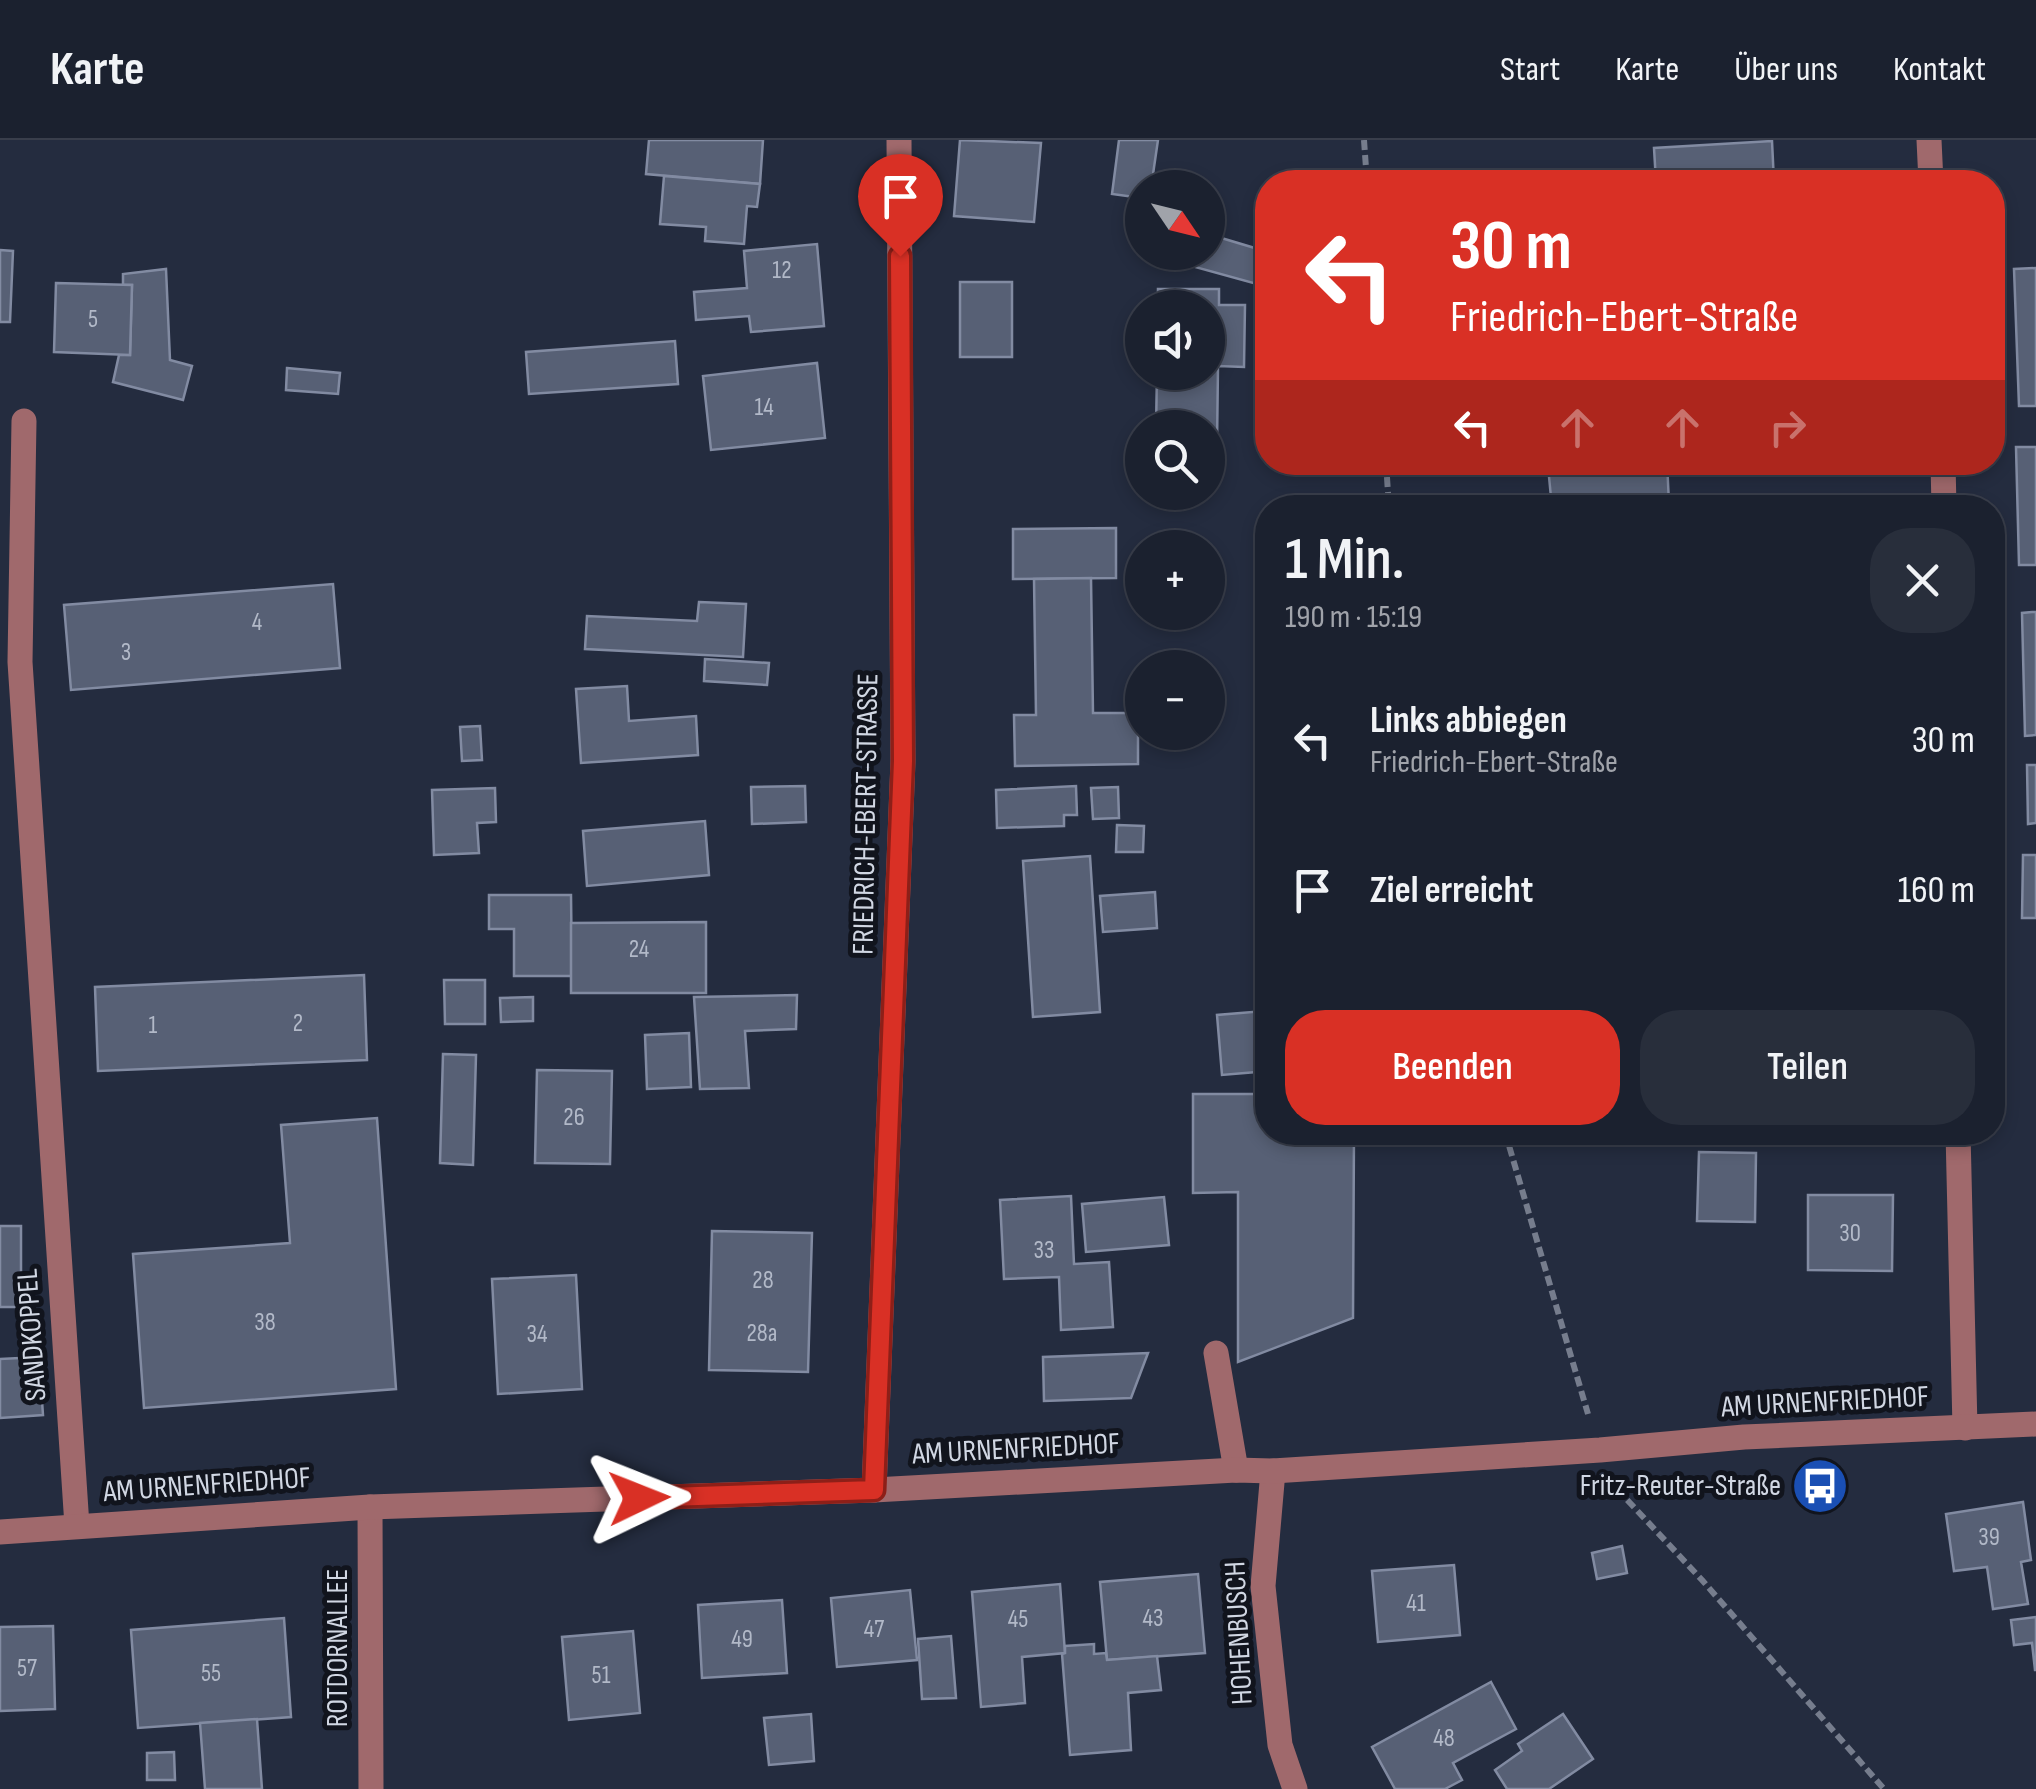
<!DOCTYPE html>
<html lang="de">
<head>
<meta charset="utf-8">
<style>
	body { margin:0; font-family:"Sofia Sans Condensed",sans-serif; background:#282e3b; color:#f1f3f6; height:100vh; display:flex; flex-direction:column; font-size:38px; white-space:nowrap }
	* { box-sizing:border-box; margin:0 }
	p { font-size:32px; color:#a0a3aa }
	.icon { flex:none; width:55px; height:55px; fill:none; stroke:currentColor; stroke-width:2; stroke-linecap:round; stroke-linejoin:round }
	.map { position:relative; flex:1; overflow:hidden }
	.drawer { position:absolute; left:1255px; top:355px; width:750px; height:650px; display:flex; flex-direction:column; background:#1b212f; border-radius:40px; box-shadow:0 5px 15px #0003,0 0 0 2px #393e4b }
	.drawer>* { flex:none }
	.top-card { position:absolute; left:1255px; top:30px; width:750px; height:305px; border-radius:40px; box-shadow:0 5px 15px #0003,0 0 0 2px #393e4b; background:#d93025; color:#fff; overflow:hidden }
	.needle { width:65px; rotate:125deg }
	.tools { position:absolute; left:1125px; top:30px; display:grid; gap:20px }
	.tools a { display:grid; place-items:center; width:100px; height:100px; border-radius:50%; background:#1b212f; box-shadow:0 5px 15px #0003,0 0 0 2px #393e4b; font-size:50px }
	.pin { position:absolute; display:grid; place-items:center; width:85px; height:85px; color:#fff; margin:-102px -42px; border-radius:50% 50% 50% 0; rotate:-45deg; box-shadow:0 0 10px #0007 }
	.pin .icon { rotate:45deg }
	.me { position:absolute; width:110px; margin:-55px; rotate:88deg; stroke-linejoin:round; filter:drop-shadow(0 0 8px #0008) }
	.turn { display:flex; align-items:center; gap:35px; height:210px; padding:0 30px; font-size:45px }
	.turn .icon { width:130px; height:130px; stroke-width:2.5 }
	.turn b { display:block; font-size:70px; line-height:85px }
	.lanes { display:flex; align-items:center; height:95px; padding:0 30px; background:#0003; justify-content:center; gap:50px; direction:ltr }
	.lanes .off { opacity:.35 }
	.round { display:grid; place-items:center; flex:none; width:105px; height:105px; border-radius:40px; background:#282e3b }
	.headline { display:flex; align-items:center; justify-content:space-between; height:170px; padding:0 30px }
	h1 { font-size:60px; font-weight:600; line-height:75px }
	.action { display:flex; gap:20px; margin-top:auto; padding:20px 30px }
	.action a { flex:1; height:115px; border-radius:40px; background:#d93025; color:#fff; font-size:40px; font-weight:600; line-height:115px; text-align:center }
	.action a+a { background:#282e3b; color:#f1f3f6 }
	ul { padding:0; list-style:none }
	li { display:flex; align-items:center; gap:30px; height:150px; padding:0 30px }
	li div { flex:1 }
	li b { display:block; font-size:38px }
	li em { font-style:normal }
	header { display:flex; align-items:center; gap:60px; box-sizing:border-box; height:140px; padding:0 50px; background:#1b212f; border-bottom:2px solid #393e4b }
	header strong { font-size:48px }
	nav { display:flex; gap:55px; margin-inline-start:auto; font-size:35px }
	.map>svg:first-child { display:block }
</style>
</head>
<body>
<header>
<strong>Karte</strong>
<nav><a>Start</a><a>Karte</a><a>Über uns</a><a>Kontakt</a></nav>
</header>
<div class="map">
<svg width="2036" height="1649" viewBox="0 0 2036 1649">
	<rect width="100%" height="100%" fill="#242c3f"/>
	<!-- building -->
	<g fill="#576075" stroke="#828ba2" stroke-width="2.5">
		<path d="M649 0H763L760 44 646 34Z"/>
		<path d="M960 0 1041 3 1034 82 954 76Z"/>
		<path d="M1119 0H1158L1151 48H1142V58L1112 54Z"/>
		<path d="M1772 1 1774 42H1656L1654 8Z"/>
		<path d="M664 36 760 44 757 67 747 66 744 104 705 101 706 87 660 84Z"/>
		<path d="M1208 94 1268 112 1264 146 1195 127 1200 112H1208Z"/>
		<path d="M817 104 824 186 751 192 749 176 696 180 694 152 747 148 744 111Z"/>
		<path d="M0 110 13 111 10 182H0Z"/>
		<path d="M2036 128V266H2019L2014 129Z"/>
		<path d="M166 129 170 220 192 226 183 260 113 242 119 215H130L132 145H123V134Z"/>
		<rect x="960" y="142" width="52" height="75"/>
		<path d="M56 143 132 145 130 215 54 212Z"/>
		<path d="M1158 149H1219V165H1245L1244 227 1218 226 1217 306H1208V288H1156L1157 232H1208V168H1158Z"/>
		<path d="M675 201 678 244 529 254 526 212Z"/>
		<path d="M817 223 825 298 711 310 703 236Z"/>
		<path d="M287 228 340 233 338 254 286 250Z"/>
		<path d="M2016 307H2036V425H2019Z"/>
		<path d="M1478 322H1667L1669 363 1552 368 1548 326 1479 330Z"/>
		<path d="M1116 388V438L1013 439V389Z"/>
		<path d="M1091 438 1093 573H1138V624L1015 626 1014 575H1036L1034 439Z"/>
		<path d="M333 444 340 528 71 550 64 465Z"/>
		<path d="M699 462 746 464 743 517 585 509 587 476 697 481Z"/>
		<path d="M2032 472H2036V595L2025 596 2022 473Z"/>
		<path d="M705 519 769 523 767 545 704 541Z"/>
		<path d="M627 546 629 581 696 576 698 615 581 623 576 549Z"/>
		<path d="M480 586 482 620 462 621 460 587Z"/>
		<path d="M2027 625H2036V683L2028 684Z"/>
		<path d="M805 646 806 682 752 684 751 647Z"/>
		<path d="M1076 646 1077 675H1064V686L997 688 996 650Z"/>
		<path d="M1118 647 1119 678 1093 679 1091 648Z"/>
		<path d="M495 648 496 682 477 683 479 713 434 715 432 650Z"/>
		<path d="M705 681 709 735 587 746 583 691Z"/>
		<path d="M1117 685 1144 686 1143 712H1116Z"/>
		<path d="M2023 715H2036V778H2022Z"/>
		<path d="M1090 716 1100 872 1033 877 1023 721Z"/>
		<path d="M1155 752 1157 788 1103 792 1100 756Z"/>
		<path d="M489 755H571L572 836H514V789H489Z"/>
		<path d="M706 782V853H571V783Z"/>
		<path d="M364 835 367 920 98 931 95 847Z"/>
		<path d="M444 840H485V884H445Z"/>
		<path d="M797 855 796 889 745 891 749 948 700 949 694 857Z"/>
		<path d="M533 857V881L501 882 500 858Z"/>
		<path d="M1264 871 1268 931 1222 935 1217 875Z"/>
		<path d="M689 893 691 947 647 949 645 895Z"/>
		<path d="M443 914 476 915 473 1025 440 1023Z"/>
		<path d="M537 930 612 931 610 1024 535 1023Z"/>
		<path d="M1193 954H1268V992H1354L1353 1178 1238 1222V1052L1193 1053Z"/>
		<path d="M377 978 396 1249 144 1268 133 1114 290 1103 281 985Z"/>
		<path d="M1739 992H1831V1000L1740 1003Z"/>
		<path d="M1699 1012 1756 1013 1755 1082 1697 1081Z"/>
		<path d="M1808 1055H1893L1892 1131 1808 1130Z"/>
		<path d="M1071 1056 1074 1124 1109 1122 1113 1187 1061 1190 1059 1137 1004 1139 1000 1060Z"/>
		<path d="M1164 1057 1169 1105 1086 1112 1082 1064Z"/>
		<rect x="0" y="1086" width="21" height="81"/>
		<path d="M712 1091 812 1093 808 1232 709 1230Z"/>
		<path d="M576 1135 582 1249 498 1254 492 1139Z"/>
		<path d="M1148 1213 1131 1258 1044 1261 1043 1217Z"/>
		<path d="M39 1217 43 1275 0 1278V1219Z"/>
		<path d="M2023 1362 2031 1420 2021 1422 2028 1464 1993 1469 1987 1427 1954 1431 1946 1374Z"/>
		<path d="M1622 1406 1627 1433 1597 1439 1592 1413Z"/>
		<path d="M1454 1425 1460 1495 1378 1502 1372 1431Z"/>
		<path d="M1198 1434 1205 1513 1107 1520 1100 1442Z"/>
		<path d="M1060 1444 1065 1513 1022 1517 1025 1563 981 1567 972 1452Z"/>
		<path d="M910 1450 917 1520 837 1527 831 1458Z"/>
		<path d="M782 1460 787 1533 702 1538 698 1465Z"/>
		<path d="M2036 1477V1530H2035L2032 1503 2014 1505 2011 1480Z"/>
		<path d="M284 1478 291 1577 138 1588 131 1490Z"/>
		<path d="M53 1486 55 1569 0 1571V1487Z"/>
		<path d="M633 1491 640 1573 569 1580 562 1497Z"/>
		<path d="M951 1496 956 1558 922 1559 918 1499Z"/>
		<path d="M1094 1504V1514L1106 1513 1107 1520 1157 1516 1161 1550 1128 1553 1131 1610 1070 1615 1062 1514 1065 1513V1506Z"/>
		<path d="M1491 1542 1516 1589 1453 1623 1462 1640 1445 1649H1395L1372 1607Z"/>
		<path d="M811 1574 814 1621 769 1625 764 1578Z"/>
		<path d="M1563 1574 1593 1619 1549 1649H1507L1495 1630 1522 1611 1518 1604Z"/>
		<path d="M257 1579 262 1649H205L200 1583Z"/>
		<path d="M174 1612 175 1640H147V1613Z"/>
	</g>
	<g fill="none" stroke-linecap="round" stroke-linejoin="round">
		<!-- path -->
		<g stroke="#767d8d" stroke-width="6" stroke-dasharray="10 5" stroke-linecap="butt">
			<path d="M1364 0 1367 42"/>
			<path d="M1386 322 1389 368"/>
			<path d="M1505 992 1588 1274"/>
			<path d="M1617 1349 1702 1440 1884 1649"/>
		</g>
		<!-- minor -->
		<g stroke="#a0696c" stroke-width="25">
			<path d="M1929 0 1931 42"/>
			<path d="M24 281 20 522 77 1386"/>
			<path d="M1943 322 1944 368"/>
			<path d="M1958 992 1965 1288"/>
			<path d="M1216 1213 1236 1330"/>
			<path d="M1273 1331 1263 1446 1280 1605 1295 1649"/>
			<path d="M874 1350 903 621 899 0"/>
			<path d="M370 1367 371 1649"/>
			<path d="M0 1392 370 1367 874 1350 1236 1330 1273 1331 1600 1310 1744 1297 2036 1284"/>
		</g>
	</g>
	<g fill="none" stroke-linecap="round" stroke-linejoin="round">
		<!-- route casing -->
		<g stroke="#8d1f18" stroke-width="25">
			<path id="route" d="M639 1358 874 1350 903 621 900 116"/>
		</g>
		<!-- route -->
		<use href="#route" stroke="#d93025" stroke-width="18"/>
	</g>
	<!-- icons -->
	<defs>
		<g id="bus-disc" transform="scale(2.875)"><circle r="9.5" fill="#1a4fb4" stroke="#11141d"/><path d="M-5-6H5V4H4V6H2V4H-2V6H-4V4H-5ZM-3.5-4V0h7V-4ZM-3.5 1.2v1.5H-2V1.2ZM2 1.2v1.5H3.5V1.2Z" fill="#fff"/></g>
	</defs>
	<g fill-rule="evenodd">
		<use href="#bus-disc" x="1820" y="1346"/>
	</g>
	<g text-anchor="middle" dominant-baseline="central" stroke-width="10" stroke-linejoin="round" paint-order="stroke">
		<!-- number labels -->
		<g font-size="25" fill="#b2b9c8">
			<text x="782" y="130">12</text>
			<text x="93" y="179">5</text>
			<text x="764" y="267">14</text>
			<text x="257" y="482">4</text>
			<text x="126" y="512">3</text>
			<text x="639" y="809">24</text>
			<text x="298" y="883">2</text>
			<text x="153" y="885">1</text>
			<text x="574" y="977">26</text>
			<text x="1850" y="1093">30</text>
			<text x="1044" y="1110">33</text>
			<text x="763" y="1140">28</text>
			<text x="265" y="1182">38</text>
			<text x="762" y="1193">28a</text>
			<text x="537" y="1194">34</text>
			<text x="1989" y="1397">39</text>
			<text x="1416" y="1463">41</text>
			<text x="1153" y="1478">43</text>
			<text x="1018" y="1479">45</text>
			<text x="874" y="1489">47</text>
			<text x="742" y="1499">49</text>
			<text x="27" y="1528">57</text>
			<text x="211" y="1533">55</text>
			<text x="601" y="1535">51</text>
			<text x="1444" y="1598">48</text>
		</g>
		<!-- street labels -->
		<g font-size="30" fill="#d1d7e3" stroke="#11141d">
			<text transform="translate(866 674) rotate(-89)">FRIEDRICH-EBERT-STRASSE</text>
			<text transform="translate(32 1195) rotate(-94)">SANDKOPPEL</text>
			<text transform="translate(1825 1262) rotate(-3)">AM URNENFRIEDHOF</text>
			<text transform="translate(1016 1309) rotate(-3)">AM URNENFRIEDHOF</text>
			<text transform="translate(207 1345) rotate(-4)">AM URNENFRIEDHOF</text>
			<text transform="translate(1239 1493) rotate(-93)">HOHENBUSCH</text>
			<text transform="translate(338 1508) rotate(-90)">ROTDORNALLEE</text>
		</g>
		<!-- poi labels -->
		<g font-size="30" fill="#d1d7e3" stroke="#11141d" text-anchor="end">
			<text x="1781" y="1346">Fritz-Reuter-Straße</text>
		</g>
	</g>
</svg>
<div class="tools">
<a><svg class="needle" viewBox="-14 -14 28 28"><path d="M0-13l5 13h-10z" fill="#e53935"/><path d="M0 13l5-13h-10z" fill="#a0a3aa"/></svg></a>
<a><svg class="icon" aria-label="sound" viewBox="0 0 24 24"><path d="M4 9h4l5-4v14l-5-4H4zM17 9q2 3 0 6"/></svg></a>
<a><svg class="icon" aria-label="search" viewBox="0 0 24 24"><circle cx="10" cy="10" r="6"/><path d="M15 15l6 6"/></svg></a>
<a>+</a>
<a>−</a>
</div>
<div class="pin" style="left:900px;top:116px;background:#d93025"><svg class="icon" aria-label="arrive" viewBox="0 0 24 24"><path d="M6 21V4h12l-3 4 3 4H6"/></svg></div>
<svg class="me" style="left:639px;top:1358px" viewBox="-20 -20 40 40"><path d="M0-17L14 15 0 8-14 15z" fill="#d93025" stroke="#fff" stroke-width="4"/></svg>
<div class="top-card">
<div class="turn"><svg class="icon" aria-label="left" viewBox="0 0 24 24"><path d="M17 20v-9H6M10 6l-5 5 5 5"/></svg><div><b>30 m</b>Friedrich-Ebert-Straße</div></div>
<div class="lanes"><svg class="icon" aria-label="left" viewBox="0 0 24 24"><path d="M17 20v-9H6M10 6l-5 5 5 5"/></svg><svg class="icon off" aria-label="ahead" viewBox="0 0 24 24"><path d="M12 20V5M6 11l6-6 6 6"/></svg><svg class="icon off" aria-label="ahead" viewBox="0 0 24 24"><path d="M12 20V5M6 11l6-6 6 6"/></svg><svg class="icon off" aria-label="right" viewBox="0 0 24 24"><path d="M7 20v-9h11M14 6l5 5-5 5"/></svg></div>
</div>
<section class="drawer">
<div class="headline"><div><h1>1 Min.</h1><p>190 m · 15:19</p></div><a class="round"><svg class="icon" aria-label="close" viewBox="0 0 24 24"><path d="M6 6l12 12M18 6L6 18"/></svg></a></div>
<ul>
<li><svg class="icon" aria-label="left" viewBox="0 0 24 24"><path d="M17 20v-9H6M10 6l-5 5 5 5"/></svg><div><b>Links abbiegen</b><p>Friedrich-Ebert-Straße</p></div><em>30 m</em></li>
<li><svg class="icon" aria-label="arrive" viewBox="0 0 24 24"><path d="M6 21V4h12l-3 4 3 4H6"/></svg><div><b>Ziel erreicht</b></div><em>160 m</em></li>
</ul>
<div class="action"><a>Beenden</a><a>Teilen</a></div>
</section>
</div>
</body>
</html>
